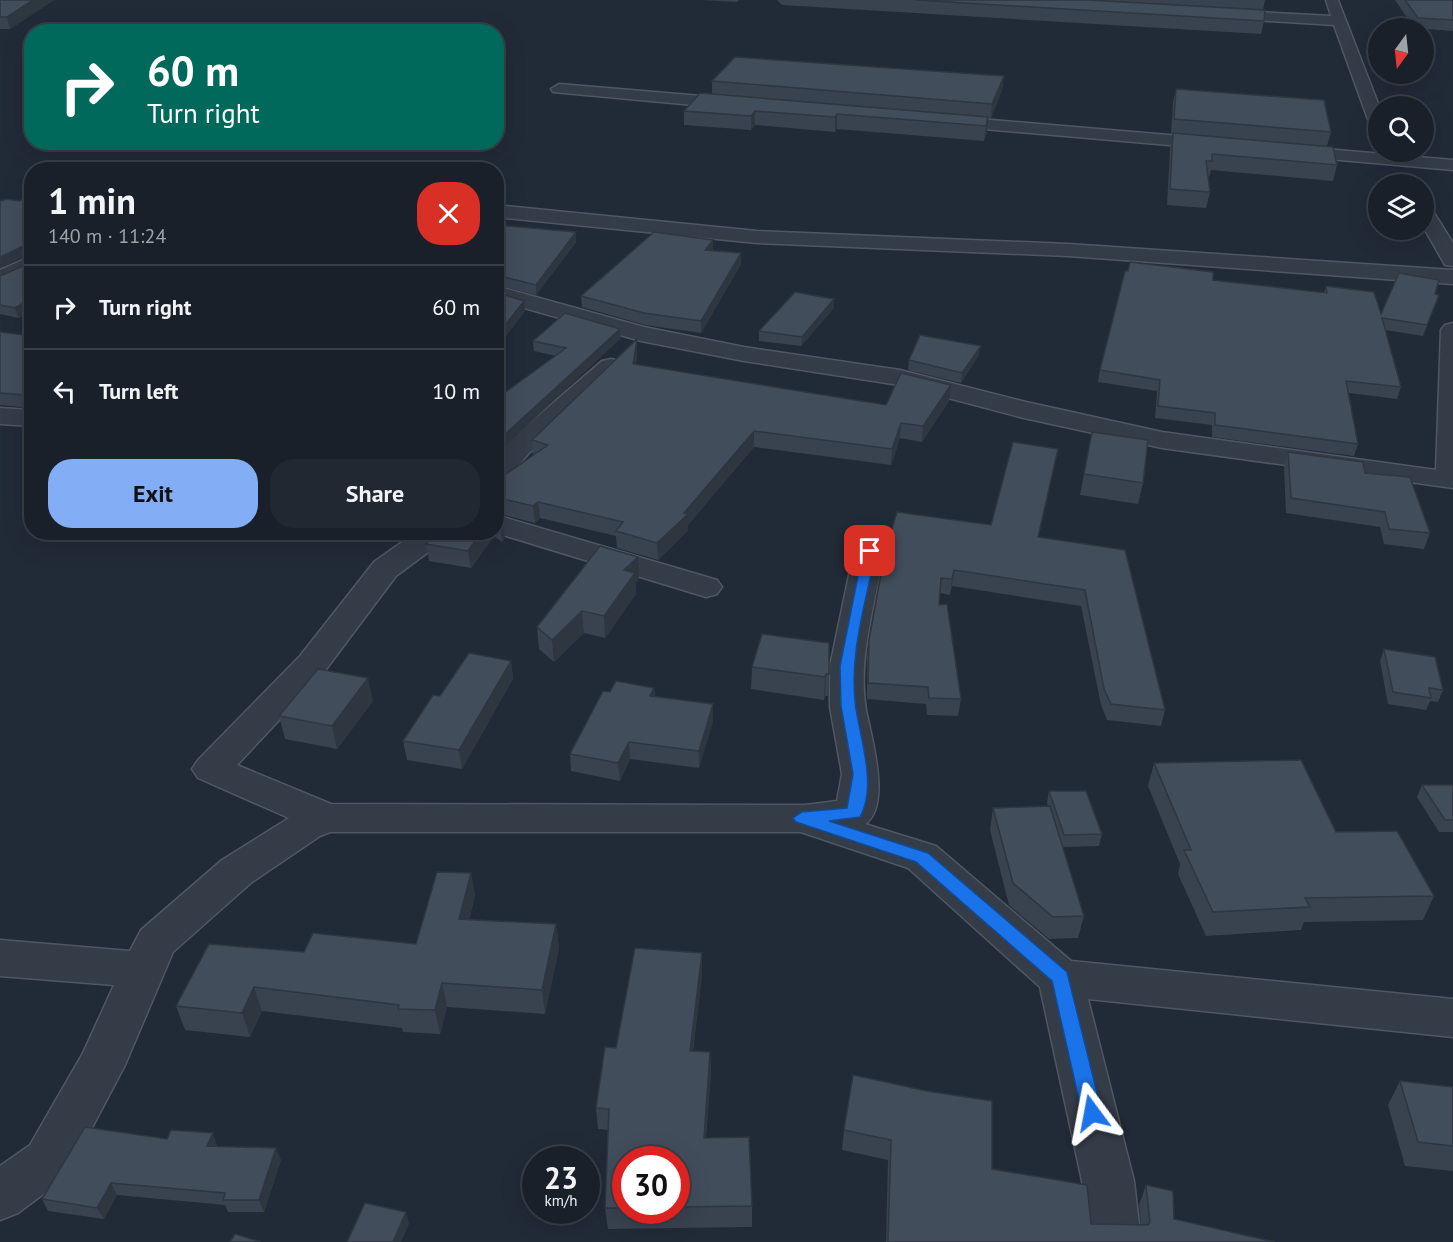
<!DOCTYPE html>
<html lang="en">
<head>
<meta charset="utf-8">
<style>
	body { margin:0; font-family:"PT Sans",sans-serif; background:#222831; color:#f1f3f6; height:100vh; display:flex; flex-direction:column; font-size:22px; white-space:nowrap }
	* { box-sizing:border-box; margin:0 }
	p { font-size:20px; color:#9fa3a8 }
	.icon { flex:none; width:33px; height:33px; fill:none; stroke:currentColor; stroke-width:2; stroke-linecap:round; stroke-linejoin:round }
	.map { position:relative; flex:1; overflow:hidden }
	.side { position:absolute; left:24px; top:162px; width:480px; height:378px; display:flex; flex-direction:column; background:#192029; border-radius:24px; box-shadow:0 6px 24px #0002,0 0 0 2px #373e46 }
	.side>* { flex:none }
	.guide { position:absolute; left:24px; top:24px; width:480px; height:126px; border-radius:24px; box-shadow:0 6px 24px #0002,0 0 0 2px #373e46; background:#00695c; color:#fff; overflow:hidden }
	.needle { width:39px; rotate:195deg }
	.fabs { position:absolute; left:1368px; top:18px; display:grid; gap:12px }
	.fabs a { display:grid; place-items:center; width:66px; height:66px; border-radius:50%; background:#192029; box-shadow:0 6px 24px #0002,0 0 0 2px #373e46; font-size:30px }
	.speed { position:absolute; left:522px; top:1146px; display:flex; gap:12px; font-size:30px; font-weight:700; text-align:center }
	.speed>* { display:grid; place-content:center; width:78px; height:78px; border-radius:50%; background:#192029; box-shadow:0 6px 24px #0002,0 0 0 2px #373e46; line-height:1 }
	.speed small { font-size:15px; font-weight:400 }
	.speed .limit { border:9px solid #d22; background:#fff; color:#111 }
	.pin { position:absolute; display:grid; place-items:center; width:51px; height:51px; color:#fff; margin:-26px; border-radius:12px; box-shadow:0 3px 9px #0006 }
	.me { position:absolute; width:66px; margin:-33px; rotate:347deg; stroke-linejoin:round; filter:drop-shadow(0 0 4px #0008) }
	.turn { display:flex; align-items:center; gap:21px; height:126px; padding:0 24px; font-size:27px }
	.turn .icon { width:78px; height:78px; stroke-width:2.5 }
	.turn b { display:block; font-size:42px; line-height:51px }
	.round { display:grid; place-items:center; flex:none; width:63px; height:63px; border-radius:24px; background:#222831 }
	.summary { display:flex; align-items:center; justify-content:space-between; height:102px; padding:0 24px }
	h1 { font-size:36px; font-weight:600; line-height:45px }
	.cta { display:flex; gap:12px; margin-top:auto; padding:12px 24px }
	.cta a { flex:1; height:69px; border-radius:24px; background:#83aef5; color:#111; font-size:24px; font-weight:600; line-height:69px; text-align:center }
	.cta a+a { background:#222831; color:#f1f3f6 }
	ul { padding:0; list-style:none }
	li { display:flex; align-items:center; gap:18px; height:84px; padding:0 24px; border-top:2px solid #373e46 }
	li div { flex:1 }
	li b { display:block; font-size:22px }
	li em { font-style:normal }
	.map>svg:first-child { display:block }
</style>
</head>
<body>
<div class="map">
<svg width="1453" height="1242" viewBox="0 0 1453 1242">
	<rect width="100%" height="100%" fill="#212a37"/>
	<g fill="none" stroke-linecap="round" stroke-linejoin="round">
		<!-- minor casing -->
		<g stroke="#4f5762" stroke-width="3">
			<g id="minor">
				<path d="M1326 0H1338L1379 106 1378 130 1370 125 1334 25 1219 18 1212 14 1219 10 1331 16Z"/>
				<path d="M559 84 737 99 745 104 737 109 553 92 551 89Z"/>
				<path d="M944 116 1215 139 1224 144 1215 149 938 125 936 121Z"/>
				<path d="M1290 146 1453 160V170L1284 155 1281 151 1284 147Z"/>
				<path d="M496 205 757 231 1068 244 1453 270V284L1068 256 757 243 496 217Z"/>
				<path d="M1424 206 1431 208 1453 243V266L1445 265 1424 228Z"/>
				<path d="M32 256V271L0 285V270Z"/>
				<path d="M496 286 644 327 744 347 900 370 1026 402 1162 432 1436 470 1441 330 1445 325 1453 323V488L1162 448 1024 418 899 385 744 361 641 341 496 300Z"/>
				<path d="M611 359 620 361 623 366 620 371 528 454 506 480 496 482V456L508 442 602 361Z"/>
				<path d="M0 408 32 410V426L0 424Z"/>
				<path d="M496 515 717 580 722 587 717 594 706 597 493 532H496Z"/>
				<path d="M416 532H451L447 538 396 576 324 672 237 765 331 804 805 805 837 801 842 774 830 707V666L854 551 858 544 869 542 880 544 884 551C876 602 857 658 866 710 871 736 892 806 865 824L936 846 1071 961 1453 999V1037L1088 999 1134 1181 1141 1242H1087L1082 1181 1040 987 908 868 801 832H330L320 836 252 882 173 952 125 1065 66 1177 18 1213 0 1220V1166L30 1145 83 1053 114 985 0 976V940L130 951 141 930 222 860 289 818 198 778 192 769 198 760 300 656 374 562Z"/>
			</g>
		</g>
		<!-- minor -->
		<use href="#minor" fill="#343c48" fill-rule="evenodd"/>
	</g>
	<!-- wall -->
	<g fill="#39424f" fill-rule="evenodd">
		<path d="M0 0H54L10 29H0Z"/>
		<path d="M702 0H739L737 2Z"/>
		<path d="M777 0H1265L1263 10 1264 21 1261 34 782 5Z"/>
		<path d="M1395 0H1453V31L1414 28Z"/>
		<path d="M1004 76 1002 90 991 118H988L987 132 984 141 837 129 835 132 755 125 751 130 684 125V111L712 94V81Z"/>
		<path d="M1176 89 1331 132 1327 146 1337 165 1333 181 1211 170 1209 177H1208L1210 192 1206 208 1167 205 1170 148 1173 134H1171L1173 102Z"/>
		<path d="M32 195V310L19 318 0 314V276L30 263V254L0 268V201H19Z"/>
		<path d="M496 225 576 232V242L536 295 496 285Z"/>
		<path d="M713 240V251L741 253V264L701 333 645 325 582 307 581 296Z"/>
		<path d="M1213 280 1324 293 1326 286 1381 314 1435 294V306L1423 336 1385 330 1401 387 1397 399 1349 393 1358 444 1354 456 1212 437V425L1155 418 1157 391 1098 382 1100 370Z"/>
		<path d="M496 292 524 301 525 311 500 344 496 343Z"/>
		<path d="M834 308 801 346 759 341V331Z"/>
		<path d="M620 329 621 338 503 448 496 446V399L556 356 534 351 533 341Z"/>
		<path d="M0 332 32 336V408L0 405Z"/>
		<path d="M637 354 636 364 886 405 951 385 949 401 922 442 900 438 891 465 754 447 688 525V530L658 560 617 548 616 536 540 518 535 523 497 513 496 481 533 455 532 440Z"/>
		<path d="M979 355 961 383 908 370 909 360Z"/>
		<path d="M1092 432 1143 483 1138 504 1080 495Z"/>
		<path d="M1058 449 1038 538 1125 550 1165 710 1161 726 1107 720 1101 705 1081 606 952 586 950 595 940 593 939 605 961 699 958 716 927 715 926 704 867 699V656L869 640 991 525Z"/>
		<path d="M1288 452 1365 473 1430 533 1424 549 1384 544 1380 527 1286 513 1284 467Z"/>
		<path d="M496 519 503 521 505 538 502 542 494 536 471 568 429 561 426 544 437 532H496Z"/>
		<path d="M639 579 636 582V594L605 638 584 633 554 662 539 649 537 627Z"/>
		<path d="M1384 649 1443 690 1438 702 1430 701 1426 710 1388 704 1380 661Z"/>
		<path d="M511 661 513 679 462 769 407 760 403 741 440 696Z"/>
		<path d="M752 667 829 674 828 696H825L824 700 751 689Z"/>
		<path d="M654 688 655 696 713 721 699 768 630 759 620 781 571 771 570 754 610 692Z"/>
		<path d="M373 701 337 749 285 739 279 716Z"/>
		<path d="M1154 763 1336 832 1434 896 1423 920 1304 922 1301 930 1206 936 1178 874 1180 864 1148 786Z"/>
		<path d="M1422 785H1453V832H1439L1417 797Z"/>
		<path d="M1049 791 1102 834 1099 846 1062 847 1084 916 1078 938 1049 939 1009 905 990 830 993 808 1048 806 1047 803Z"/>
		<path d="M471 873 475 896 469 920 556 924 559 948 545 1014 447 1007 440 1034 403 1032 402 1028 262 1011 250 1037 185 1030 176 1006 304 952 416 944Z"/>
		<path d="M702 975 693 1051 710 1052 711 1073 706 1138 752 1206V1227L608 1229 605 1208 608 1130 598 1129 596 1108 616 1048ZM626 1160H676V1210H626Z"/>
		<path d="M853 1075 992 1169 1091 1224 1141 1225 1139 1205 1146 1185 1174 1219 1275 1242H886L888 1160 842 1150 844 1130Z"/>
		<path d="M1400 1081 1453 1087V1171L1405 1166 1388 1105Z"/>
		<path d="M167 1139 217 1145V1146L281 1160 264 1212H228L225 1205 117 1195 104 1219 48 1211 42 1199Z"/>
	</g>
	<!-- shaded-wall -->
	<g fill="#2e3640">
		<path d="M33 0H54L10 29 7 17Z"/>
		<path d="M1004 76 1002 90 991 118 992 104Z"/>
		<path d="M755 111V125L751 130V116Z"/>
		<path d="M837 114V129L835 132V117Z"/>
		<path d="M988 117 987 132 984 141 986 126Z"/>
		<path d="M576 232V242L536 295V285Z"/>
		<path d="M713 240V251L705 250Z"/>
		<path d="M28 244 31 254 0 268V257Z"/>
		<path d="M741 253V264L701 333V321Z"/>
		<path d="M32 298V310L19 318 15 308Z"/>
		<path d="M834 299V308L801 346 802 337Z"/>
		<path d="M524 301 525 311 500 344 499 333Z"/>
		<path d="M620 329 621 338 503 448 501 438Z"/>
		<path d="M637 339V354L634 379 633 364Z"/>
		<path d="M981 346 979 355 961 383 962 373Z"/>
		<path d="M951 385 949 401 922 442 923 426Z"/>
		<path d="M901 423 900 438 891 465 892 449Z"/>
		<path d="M754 431V447L688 525V530L658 560 657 543Z"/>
		<path d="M1058 449 1055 463 1035 553 1038 537Z"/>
		<path d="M538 502 540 518 535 523 533 506Z"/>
		<path d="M503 521 505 538 502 542 500 525Z"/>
		<path d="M482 532H493L494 536 471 568 468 551Z"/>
		<path d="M638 557 639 579 636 582V594L605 638 604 616 624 570Z"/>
		<path d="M954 570 952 586 950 595 952 579Z"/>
		<path d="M582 611 584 633 554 662 552 640Z"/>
		<path d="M511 661 513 679 462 769 459 750Z"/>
		<path d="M826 674 825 696 824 700 825 677Z"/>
		<path d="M368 678 373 701 337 749 332 726Z"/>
		<path d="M654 688 655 704 650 696Z"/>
		<path d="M713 704V721L699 768V751Z"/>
		<path d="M629 742 630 759 620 781 618 763Z"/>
		<path d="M471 873 475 896 463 943 459 919Z"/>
		<path d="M556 924 559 948 545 1014 542 990Z"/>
		<path d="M702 953V975L690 1072V1051Z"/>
		<path d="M442 983 447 1007 440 1034 435 1010Z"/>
		<path d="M254 987 262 1011 250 1037 242 1013Z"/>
		<path d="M710 1052 711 1073 704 1159V1138Z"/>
		<path d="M213 1133 217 1145 212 1158 207 1146Z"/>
		<path d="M276 1148 281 1160 264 1212 259 1200Z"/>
		<path d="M111 1183 117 1195 104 1219 97 1208Z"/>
		<path d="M406 1212 409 1224 401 1242H393Z"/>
	</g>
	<!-- building -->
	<g fill="#424d5c" stroke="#2e3640" stroke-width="1.5">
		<path d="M0 0H33L7 17H0Z"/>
		<path d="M916 0H1088L1265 10 1264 21Z"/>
		<path d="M1405 0H1453V20L1418 18Z"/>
		<path d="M735 57 1004 76 992 104 712 81Z"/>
		<path d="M1176 89 1324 100 1331 132 1174 119Z"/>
		<path d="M700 93 988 117 986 126 837 114 835 117 755 111 751 116 684 111Z"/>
		<path d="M1173 133 1333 147 1337 165 1212 154V161H1206L1210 192 1170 189Z"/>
		<path d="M32 195V298L15 308 0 305V276L30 263 31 245 28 244 0 257V201L6 199 19 201Z"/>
		<path d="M496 225 576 232 536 285 496 275Z"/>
		<path d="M654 232 713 240 705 250 741 253 701 321 644 313 581 296Z"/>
		<path d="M1130 262 1213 272V280L1327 293 1326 286 1374 292 1381 314 1399 273 1439 280 1435 294 1439 295 1427 325 1382 318 1401 387 1346 381 1358 444 1215 425V413L1158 406 1160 380 1100 370 1125 271H1128Z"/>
		<path d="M496 292 524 301 499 333H496Z"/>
		<path d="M795 292 834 299 802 337 759 331Z"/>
		<path d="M565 313 620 329 501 438 496 436V399L566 348 533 341Z"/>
		<path d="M0 332 32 336V401H30L28 395 0 393Z"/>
		<path d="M920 335 981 346 962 373 909 360Z"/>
		<path d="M637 339 633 364 886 405 901 373 951 385 923 426 901 423 892 449 754 431 684 513 688 514 657 543 616 531 623 522 538 502 533 506 496 497V481L548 445 532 440Z"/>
		<path d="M1092 432 1148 440 1143 483 1084 474Z"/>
		<path d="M1013 442 1058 449 1038 537 1125 550 1165 710 1111 704 1104 689 1085 590 954 570 952 579 941 578 939 605 947 604 961 699 929 698 928 687 868 683 869 640 885 552 897 512 991 525Z"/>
		<path d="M1288 452 1363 462 1365 473 1410 477 1430 533 1389 529 1385 512 1291 498Z"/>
		<path d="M496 519 503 521 500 525 496 523Z"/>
		<path d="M437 532H482L468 551 426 544Z"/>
		<path d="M600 546 638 557 624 570 635 573 604 616 582 611 552 640 537 627Z"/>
		<path d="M762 634 829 643V674H826L825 677 752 667Z"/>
		<path d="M1384 649 1435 657 1443 690 1429 688 1431 698 1393 692Z"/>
		<path d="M469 653 511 661 459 750 403 741 433 695 440 696Z"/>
		<path d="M318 669 368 678 332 726 279 716Z"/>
		<path d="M616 681 654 688 650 696 713 704 699 751 629 742 618 763 570 754 603 691 610 692Z"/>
		<path d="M1301 760 1336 832 1397 831 1434 896 1305 898 1310 907 1213 912 1184 850H1191L1154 763Z"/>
		<path d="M1422 785H1453V820H1445Z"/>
		<path d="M1049 791H1086L1102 834 1064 835Z"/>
		<path d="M1050 806 1084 916 1053 917 1013 883 993 808Z"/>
		<path d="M437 872 471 873 459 919 556 924 542 990 442 983 435 1010 398 1009 399 1005 254 987 242 1013 176 1006 209 944 304 952 313 933 416 944Z"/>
		<path d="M635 948 702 953 690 1051 710 1052 704 1138 749 1137 752 1206 676 1207V1160H626V1208H605L609 1109 596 1108 605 1047 616 1048Z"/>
		<path d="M853 1075 927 1091 992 1101V1169L1087 1185 1091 1224 1148 1225 1150 1222 1146 1185 1173 1191 1174 1219 1275 1242H888L891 1140 844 1130Z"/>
		<path d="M1400 1081 1453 1087V1146L1418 1142Z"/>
		<path d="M85 1127 167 1139 171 1130 213 1133 207 1146 276 1148 259 1200H223L225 1193 111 1183 97 1208 42 1199Z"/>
		<path d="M365 1203 406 1212 393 1242H347Z"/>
		<path d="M235 1234 261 1242H230Z"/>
	</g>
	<!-- route -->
	<path fill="#1a73e8" stroke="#114b97" stroke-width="1.5" d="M870 547 876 551C866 602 848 657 856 709 861 741 877 787 860 817L829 821 928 853 1067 972 1102 1113 1099 1120 1092 1122 1085 1120 1082 1113 1052 981 916 862 796 822 793 818 802 812 847 808 853 774 841 706 840 666 863 551Z"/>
</svg>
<div class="fabs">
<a><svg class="needle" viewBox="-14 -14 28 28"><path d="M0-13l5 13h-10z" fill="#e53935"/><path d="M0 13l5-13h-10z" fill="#9fa3a8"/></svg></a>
<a><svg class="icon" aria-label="search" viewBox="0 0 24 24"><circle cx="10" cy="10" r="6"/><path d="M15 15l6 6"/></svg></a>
<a><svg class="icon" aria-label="layers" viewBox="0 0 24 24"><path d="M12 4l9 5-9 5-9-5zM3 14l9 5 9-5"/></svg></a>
</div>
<div class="speed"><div>23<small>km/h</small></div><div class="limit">30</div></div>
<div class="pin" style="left:870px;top:551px;background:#d93025"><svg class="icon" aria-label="arrive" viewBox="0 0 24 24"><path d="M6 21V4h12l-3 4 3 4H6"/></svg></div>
<svg class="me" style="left:1092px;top:1113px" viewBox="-20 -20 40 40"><path d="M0-17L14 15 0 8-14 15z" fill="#1a73e8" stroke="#fff" stroke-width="4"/></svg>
<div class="guide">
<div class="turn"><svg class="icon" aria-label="right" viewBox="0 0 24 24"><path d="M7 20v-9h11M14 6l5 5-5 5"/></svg><div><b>60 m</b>Turn right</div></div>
</div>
<section class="side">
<div class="summary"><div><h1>1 min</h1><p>140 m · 11:24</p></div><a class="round" style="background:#d93025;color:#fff"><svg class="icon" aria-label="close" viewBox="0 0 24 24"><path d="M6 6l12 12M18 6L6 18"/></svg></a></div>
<ul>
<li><svg class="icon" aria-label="right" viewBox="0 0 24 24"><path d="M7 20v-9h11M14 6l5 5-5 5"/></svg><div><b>Turn right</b></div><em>60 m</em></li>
<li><svg class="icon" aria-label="left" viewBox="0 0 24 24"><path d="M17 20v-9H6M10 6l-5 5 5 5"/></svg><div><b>Turn left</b></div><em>10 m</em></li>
</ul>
<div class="cta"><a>Exit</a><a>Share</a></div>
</section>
</div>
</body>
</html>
